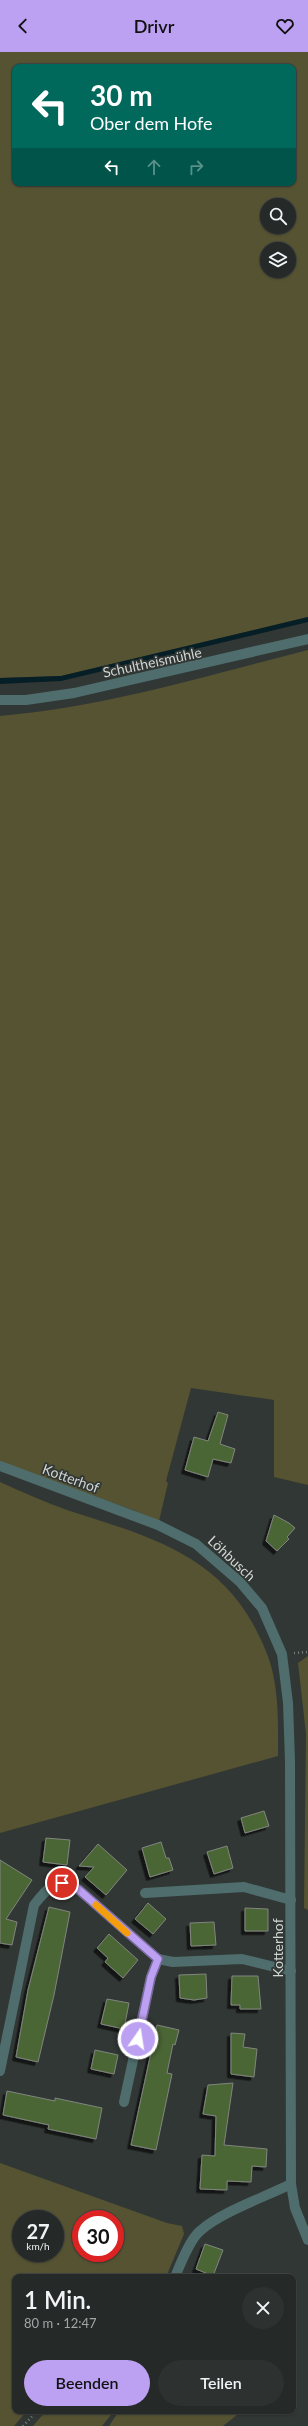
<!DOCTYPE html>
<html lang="de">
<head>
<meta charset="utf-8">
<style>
	body { margin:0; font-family:Lato,sans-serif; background:#2d312f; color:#f1f3f6; height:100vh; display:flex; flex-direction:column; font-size:15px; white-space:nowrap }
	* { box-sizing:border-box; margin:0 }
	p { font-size:13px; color:#a3a6a7 }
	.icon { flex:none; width:22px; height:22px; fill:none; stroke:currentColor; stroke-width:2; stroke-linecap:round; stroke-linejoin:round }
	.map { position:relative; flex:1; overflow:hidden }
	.side { position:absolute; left:12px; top:2222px; width:284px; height:140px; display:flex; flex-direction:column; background:#252927; border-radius:8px; box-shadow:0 1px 3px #0004,0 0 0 1px #424544 }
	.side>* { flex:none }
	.hud { position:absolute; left:12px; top:12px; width:284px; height:122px; border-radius:8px; box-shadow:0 1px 3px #0004,0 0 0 1px #424544; background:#00695c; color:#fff; overflow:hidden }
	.tools { position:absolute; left:260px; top:146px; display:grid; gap:8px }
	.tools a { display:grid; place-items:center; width:36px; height:36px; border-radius:50%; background:#252927; box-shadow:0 1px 3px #0004,0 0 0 1px #424544; font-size:20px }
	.speed { position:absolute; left:12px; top:2158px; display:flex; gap:8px; font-size:20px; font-weight:700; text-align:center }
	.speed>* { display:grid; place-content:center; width:52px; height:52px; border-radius:50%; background:#252927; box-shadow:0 1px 3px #0004,0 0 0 1px #424544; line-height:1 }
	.speed small { font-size:10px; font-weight:400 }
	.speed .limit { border:6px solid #d22; background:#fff; color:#111 }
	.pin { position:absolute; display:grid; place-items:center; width:34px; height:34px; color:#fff; margin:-17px; border:2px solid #fff; border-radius:50%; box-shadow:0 1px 4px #0007 }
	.me { position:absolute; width:44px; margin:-22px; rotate:13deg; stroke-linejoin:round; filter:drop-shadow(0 0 3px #0008) }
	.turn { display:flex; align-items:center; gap:14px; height:84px; padding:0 12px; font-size:18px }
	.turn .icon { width:52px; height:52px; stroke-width:2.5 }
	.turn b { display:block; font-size:28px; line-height:34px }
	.lanes { display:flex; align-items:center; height:38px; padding:0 12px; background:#0003; justify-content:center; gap:20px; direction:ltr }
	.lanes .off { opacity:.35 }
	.round { display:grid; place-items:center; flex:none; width:42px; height:42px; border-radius:21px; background:#2d312f }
	.summary { display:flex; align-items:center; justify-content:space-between; height:68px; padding:0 12px }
	h1 { font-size:24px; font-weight:600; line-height:30px }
	.cta { display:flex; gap:8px; margin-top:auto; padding:8px 12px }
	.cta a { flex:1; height:46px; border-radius:24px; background:#bca0f2; color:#111; font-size:16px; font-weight:600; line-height:46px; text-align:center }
	.cta a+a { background:#2d312f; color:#f1f3f6 }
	header { display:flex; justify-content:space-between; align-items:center; height:52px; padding:0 12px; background:#bca0f2; color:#111; font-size:18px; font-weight:600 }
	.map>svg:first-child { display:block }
</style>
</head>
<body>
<header><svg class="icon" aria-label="back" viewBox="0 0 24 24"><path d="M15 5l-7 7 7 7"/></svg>Drivr<svg class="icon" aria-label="heart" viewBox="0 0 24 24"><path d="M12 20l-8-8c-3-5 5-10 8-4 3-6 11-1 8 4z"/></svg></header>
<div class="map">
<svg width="308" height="2374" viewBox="0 0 308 2374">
	<defs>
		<filter id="shadow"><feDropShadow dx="-3.5" dy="3.5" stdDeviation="0" flood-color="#0009"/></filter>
	</defs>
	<rect width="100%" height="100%" fill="#313734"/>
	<!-- green -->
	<g fill="#565332" fill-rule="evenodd">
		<path d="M0 0H308V565L61 624 0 626ZM15 15H293V131H15ZM267 153H289V175H267ZM267 197H289V219H267Z"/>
		<path d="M308 598V1433L274 1425V1348L191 1336 166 1429 168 1431 159 1469 133 1458 0 1411V664C105 655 206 624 308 598Z"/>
		<path d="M0 1430C22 1440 45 1450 67 1458 140 1482 213 1499 253 1572 261 1587 270 1605 273 1622 279 1649 278 1677 278 1704L0 1781Z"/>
		<path d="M308 1604V1858L304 1856 306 1682 298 1611Z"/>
		<path d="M0 2111 167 2171 182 2174 184 2182 166 2225H15V2359H27L14 2374H0ZM21 2167H55V2201H21ZM81 2167H115V2201H81Z"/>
		<path d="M46 2359H114L102 2374H33Z"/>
		<path d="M119 2359H242L223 2374H109Z"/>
	</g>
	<!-- water -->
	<path fill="#061e25" d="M308 565V570L61 629 0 632V626L61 624Z"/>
	<!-- building -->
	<g fill="#4b6635" stroke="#81857f" filter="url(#shadow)">
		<path d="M218 1360 228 1363 220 1392 235 1397 231 1411 213 1407 208 1425 185 1418 194 1385 208 1389Z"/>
		<path d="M274 1463 289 1471 295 1476 287 1485 289 1487 277 1499 266 1489Z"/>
		<path d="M264 1759 269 1774 245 1781 241 1766Z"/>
		<path d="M46 1786 70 1788 67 1813 43 1810Z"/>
		<path d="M161 1790 166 1806H169L173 1818 150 1825 142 1796Z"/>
		<path d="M98 1792 127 1818 106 1843 85 1825 94 1815 79 1814Z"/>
		<path d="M227 1794 233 1816 214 1822 207 1800Z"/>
		<path d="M0 1808 32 1828 6 1867 17 1870 12 1893 0 1891Z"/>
		<path d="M148 1851 166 1867 153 1882 135 1867Z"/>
		<path d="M49 1855 70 1860 54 1943 38 2010 16 2005 28 1938Z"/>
		<path d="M245 1856 268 1857V1879H245Z"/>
		<path d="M214 1870 216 1893 191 1894 190 1871Z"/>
		<path d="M109 1882 138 1908 123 1926 105 1910 108 1906 97 1896Z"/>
		<path d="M206 1922 207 1946 194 1948 180 1946 179 1923Z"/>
		<path d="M232 1924H258L261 1957H240V1953H231Z"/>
		<path d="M107 1947 129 1951 124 1977 101 1972Z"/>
		<path d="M157 1973 179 1978 175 1993 173 1992 167 2021 172 2022 156 2098 131 2093Z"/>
		<path d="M231 1981 245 1982 243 1995 257 1997 254 2025 231 2022Z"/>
		<path d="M95 1998 118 2003 114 2022 91 2017Z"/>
		<path d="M233 2031 224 2093 267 2097 266 2115 252 2114 251 2130 227 2129V2138L200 2137 202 2103 215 2104 216 2064 203 2062 208 2033Z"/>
		<path d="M7 2039 55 2049V2046L102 2056 96 2087 48 2077 49 2073 3 2063Z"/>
		<path d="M205 2192 223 2198 213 2224 196 2217Z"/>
	</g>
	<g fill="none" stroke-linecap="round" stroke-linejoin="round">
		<!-- path -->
		<g stroke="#7a7f7c" stroke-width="2.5" stroke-dasharray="1 3" stroke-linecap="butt">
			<path d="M294 1601 308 1600"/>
			<path d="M23 2374 37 2359"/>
		</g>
		<!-- minor -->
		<g stroke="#4e6d6c" stroke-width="10">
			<path d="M0 648H26L74 641 308 587"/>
			<path d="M0 1414 158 1473 196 1492 240 1530 262 1556 282 1602 288 1651 290 1709 291 2132 295 2156 308 2188"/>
			<path d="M145 1841 244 1835 291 1848"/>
			<path d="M0 2019 34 1853C49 1834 53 1828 78 1837L158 1907 173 1910 242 1907 291 1919"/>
			<path d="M124 2050 151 1925 158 1907"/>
			<path d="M175 2225C180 2213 190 2187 200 2179 221 2160 265 2145 291 2132"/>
		</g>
	</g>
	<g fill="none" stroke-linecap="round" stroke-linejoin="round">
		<!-- route casing -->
		<g stroke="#7a689d" stroke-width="10">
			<path id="route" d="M62 1831 78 1837 158 1907 151 1925 138 1987"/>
		</g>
		<!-- route -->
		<use href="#route" stroke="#bca0f2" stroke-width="7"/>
		<!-- slow -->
		<path stroke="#f59e0b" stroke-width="7" d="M96 1853 127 1881"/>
	</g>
	<g text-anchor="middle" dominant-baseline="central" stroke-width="3.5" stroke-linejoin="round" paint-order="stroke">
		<!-- street labels -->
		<g font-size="14" fill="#d1d5d3" stroke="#313734">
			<text transform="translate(152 610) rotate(-12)">Schultheismühle</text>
			<text transform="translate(71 1426) rotate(20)">Kotterhof</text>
			<text transform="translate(232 1506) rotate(43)">Löhbusch</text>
			<text transform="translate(277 1896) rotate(-90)">Kotterhof</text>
		</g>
	</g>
</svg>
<div class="tools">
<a><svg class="icon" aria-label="search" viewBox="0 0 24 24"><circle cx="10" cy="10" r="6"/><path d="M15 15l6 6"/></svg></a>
<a><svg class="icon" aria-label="layers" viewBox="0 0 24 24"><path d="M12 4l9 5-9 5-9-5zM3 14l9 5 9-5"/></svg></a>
</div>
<div class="speed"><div>27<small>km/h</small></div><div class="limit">30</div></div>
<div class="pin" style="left:62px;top:1831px;background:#d93025"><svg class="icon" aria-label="arrive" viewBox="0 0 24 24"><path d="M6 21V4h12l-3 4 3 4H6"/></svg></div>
<svg class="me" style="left:138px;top:1987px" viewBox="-20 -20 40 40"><circle r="17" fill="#bca0f2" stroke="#fff" stroke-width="3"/><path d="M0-11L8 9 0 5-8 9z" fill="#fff"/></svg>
<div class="hud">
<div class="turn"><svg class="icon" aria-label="left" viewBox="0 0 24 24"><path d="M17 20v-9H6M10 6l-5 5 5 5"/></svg><div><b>30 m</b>Ober dem Hofe</div></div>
<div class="lanes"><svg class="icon" aria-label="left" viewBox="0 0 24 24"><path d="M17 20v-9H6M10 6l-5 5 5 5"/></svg><svg class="icon off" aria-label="ahead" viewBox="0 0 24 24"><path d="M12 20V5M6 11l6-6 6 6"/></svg><svg class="icon off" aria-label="right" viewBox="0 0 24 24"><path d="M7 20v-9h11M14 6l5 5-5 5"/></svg></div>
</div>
<section class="side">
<div class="summary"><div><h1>1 Min.</h1><p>80 m · 12:47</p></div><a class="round"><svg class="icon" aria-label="close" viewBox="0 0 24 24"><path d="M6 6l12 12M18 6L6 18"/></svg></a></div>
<div class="cta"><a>Beenden</a><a>Teilen</a></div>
</section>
</div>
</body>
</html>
